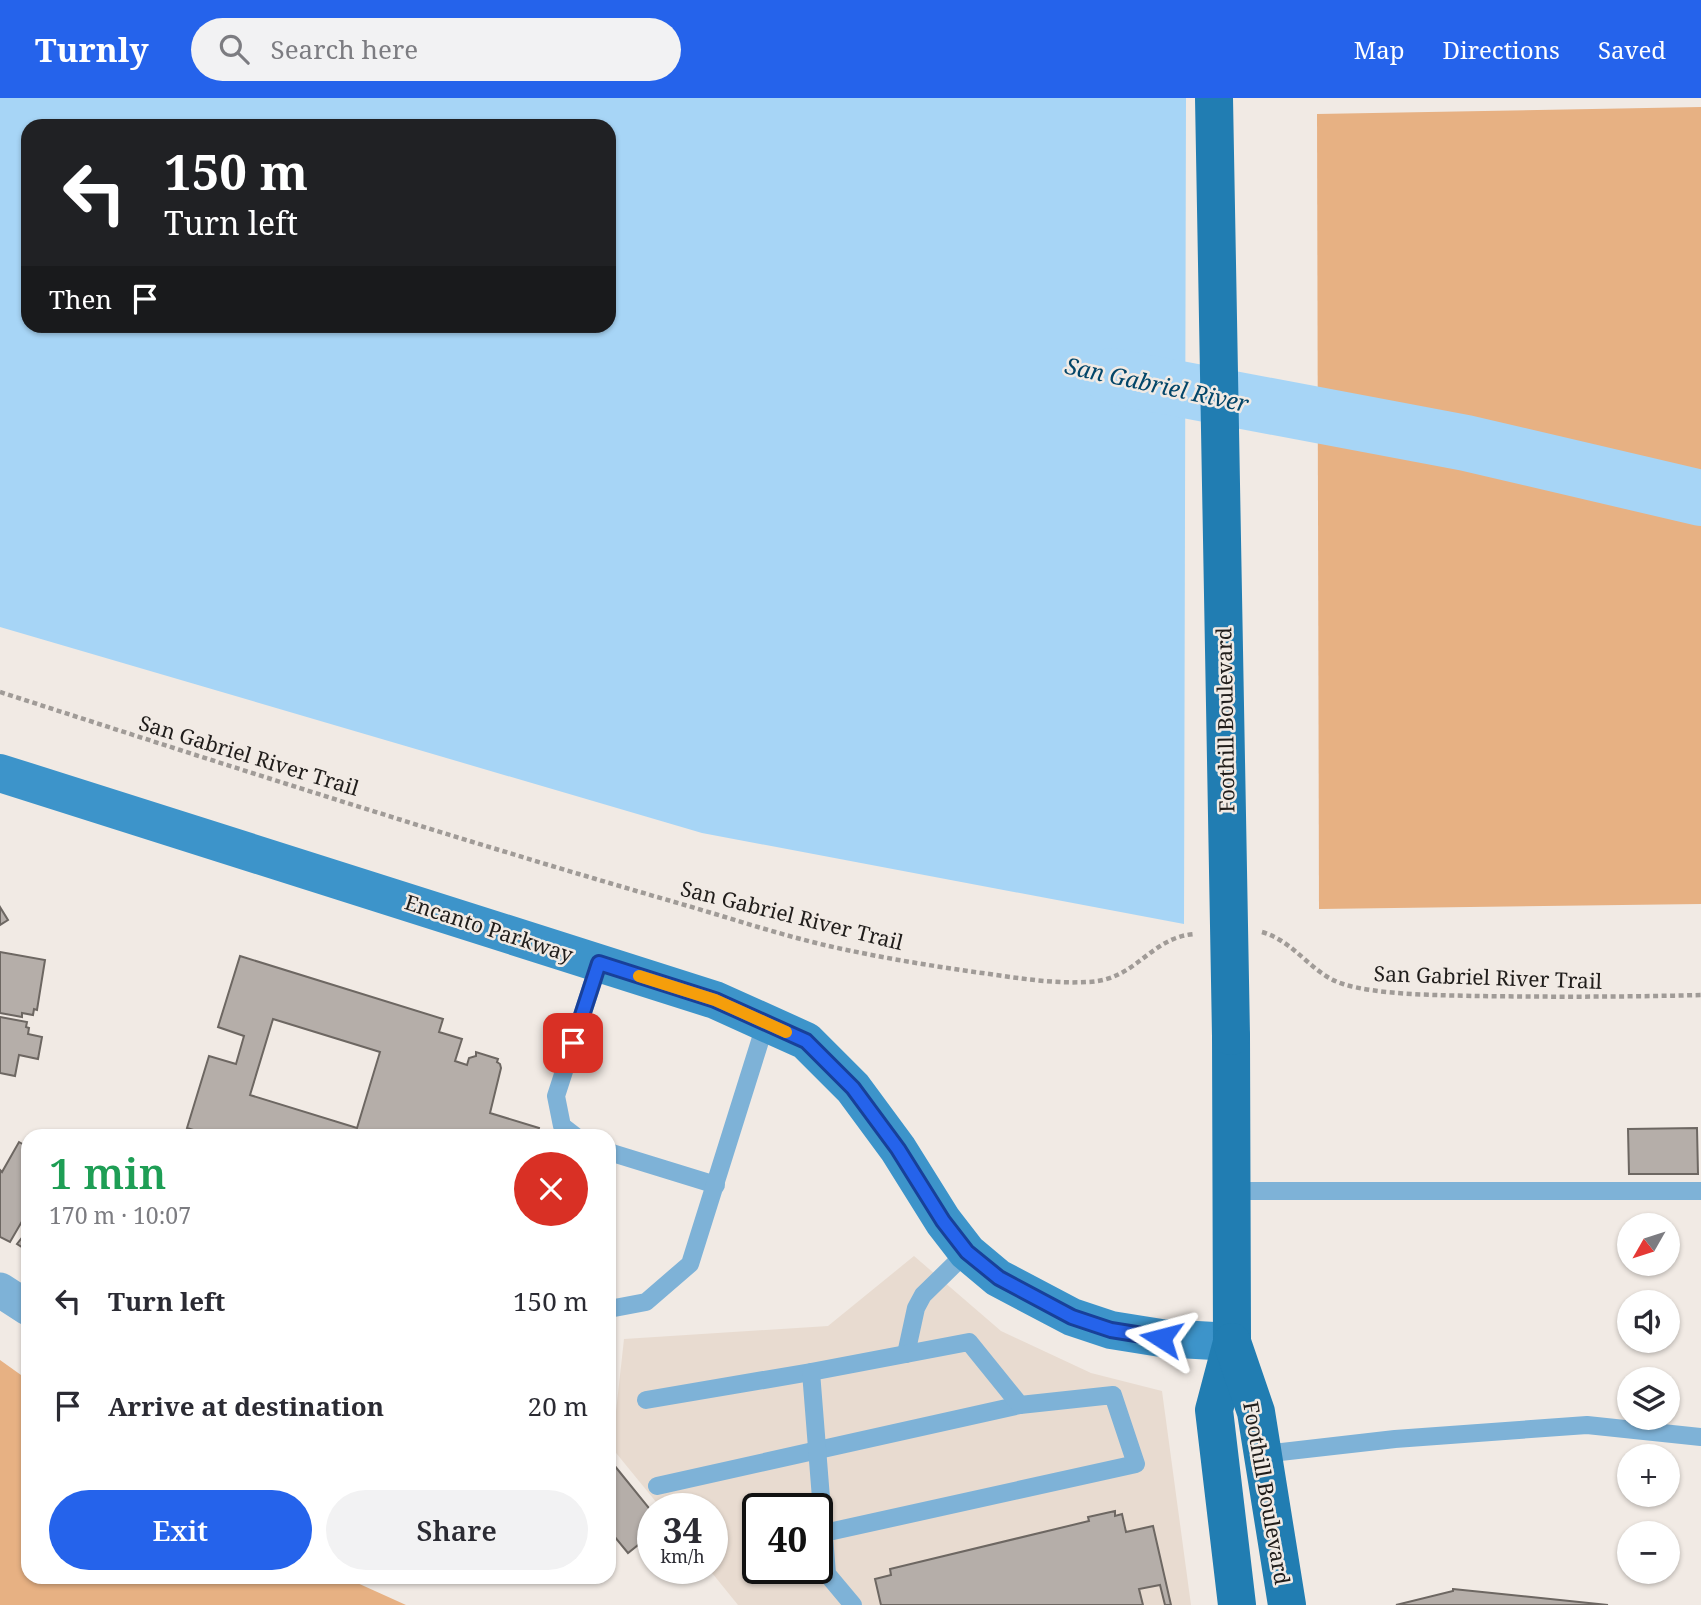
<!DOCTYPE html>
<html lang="en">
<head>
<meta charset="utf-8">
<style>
	body { margin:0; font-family:"Noto Serif",serif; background:#f2f2f3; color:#2b2b33; height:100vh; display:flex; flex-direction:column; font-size:26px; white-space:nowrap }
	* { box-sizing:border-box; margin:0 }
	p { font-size:23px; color:#7c7c81 }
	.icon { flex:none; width:38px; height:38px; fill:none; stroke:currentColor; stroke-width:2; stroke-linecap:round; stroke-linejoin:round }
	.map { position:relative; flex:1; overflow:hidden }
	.panel { position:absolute; left:21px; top:1031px; width:595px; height:455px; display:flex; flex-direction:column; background:#fff; border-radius:21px; box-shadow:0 2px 5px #0004 }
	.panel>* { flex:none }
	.banner { position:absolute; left:21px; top:21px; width:595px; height:214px; border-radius:21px; box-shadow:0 2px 5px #0004; background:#202124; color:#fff; overflow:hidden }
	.needle { width:46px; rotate:231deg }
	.controls { position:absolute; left:1617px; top:1115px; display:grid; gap:14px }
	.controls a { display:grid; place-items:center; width:63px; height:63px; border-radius:50%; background:#fff; box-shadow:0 2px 5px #0004; font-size:35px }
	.speed { position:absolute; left:637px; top:1395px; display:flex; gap:14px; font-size:35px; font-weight:700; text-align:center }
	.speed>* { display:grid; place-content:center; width:91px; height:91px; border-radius:50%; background:#fff; box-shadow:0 2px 5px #0004; line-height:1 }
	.speed small { font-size:18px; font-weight:400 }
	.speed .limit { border:4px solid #111; border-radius:10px; background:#fff; color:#111 }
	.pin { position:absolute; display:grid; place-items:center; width:60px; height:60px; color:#fff; margin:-30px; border-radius:14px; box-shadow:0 4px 10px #0006 }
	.me { position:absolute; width:77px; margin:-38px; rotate:279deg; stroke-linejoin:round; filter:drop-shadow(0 0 5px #0008) }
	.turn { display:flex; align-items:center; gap:24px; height:147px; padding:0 28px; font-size:32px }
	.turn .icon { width:91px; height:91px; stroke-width:2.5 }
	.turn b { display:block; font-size:49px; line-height:60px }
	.then { display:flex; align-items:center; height:66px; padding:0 28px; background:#0003; gap:14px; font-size:26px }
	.round { display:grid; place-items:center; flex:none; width:74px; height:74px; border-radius:37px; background:#f2f2f3 }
	.head { display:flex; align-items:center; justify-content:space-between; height:119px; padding:0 28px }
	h1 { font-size:42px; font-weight:600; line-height:52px; color:#1e9e55 }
	.button { display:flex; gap:14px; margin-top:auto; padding:14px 28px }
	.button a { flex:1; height:80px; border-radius:42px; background:#2563eb; color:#fff; font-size:28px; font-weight:600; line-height:80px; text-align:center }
	.button a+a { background:#f2f2f3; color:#2b2b33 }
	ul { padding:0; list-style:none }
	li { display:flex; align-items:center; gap:21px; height:105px; padding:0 28px }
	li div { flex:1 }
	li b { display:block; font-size:26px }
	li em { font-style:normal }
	header { display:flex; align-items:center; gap:42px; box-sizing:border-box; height:98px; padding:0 35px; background:#2563eb; color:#fff }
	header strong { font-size:33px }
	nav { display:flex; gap:38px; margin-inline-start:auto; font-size:24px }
	.search { width:490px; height:63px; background:#f2f2f3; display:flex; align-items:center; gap:18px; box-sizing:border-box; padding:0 24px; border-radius:38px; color:#7c7c81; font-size:26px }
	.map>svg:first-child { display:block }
</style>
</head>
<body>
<header>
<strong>Turnly</strong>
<div class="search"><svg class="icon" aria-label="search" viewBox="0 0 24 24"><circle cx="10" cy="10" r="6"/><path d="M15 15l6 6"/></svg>Search here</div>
<nav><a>Map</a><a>Directions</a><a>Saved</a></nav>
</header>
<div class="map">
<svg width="1701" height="1507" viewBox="0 0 1701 1507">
	<rect width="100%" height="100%" fill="#f1eae4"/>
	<!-- built -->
	<path fill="#e8dbd0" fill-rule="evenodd" d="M914 1158 1001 1233 1091 1275 1162 1293 1191 1507H738L708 1470H712V1410H661L612 1350 624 1241 828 1228ZM758 1410H817V1470H758Z"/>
	<!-- green -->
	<g fill="#e7b183">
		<path d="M1701 9V806L1319 811 1317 16Z"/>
		<path d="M0 1262 28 1282V1479H344L406 1507H0Z"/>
	</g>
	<!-- water -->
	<path fill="#a7d5f6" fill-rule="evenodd" d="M0 0H1186L1184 826 702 735 0 529ZM28 28H609V228H28Z"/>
	<!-- pier -->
	<path fill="#f1eae4" d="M1186 0H1190L1188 443Z"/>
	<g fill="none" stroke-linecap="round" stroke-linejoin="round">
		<!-- river -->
		<path stroke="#a7d5f6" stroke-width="56" d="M1111 278 1466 345 1701 400"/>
	</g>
	<!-- building -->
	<g fill="#b5aea9" stroke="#6d6762" stroke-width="2" fill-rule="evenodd">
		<path d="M0 809 8 822 0 827Z"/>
		<path d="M0 854 45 862 37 912 34 911 33 917 22 915V919L0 915Z"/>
		<path d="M240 858 443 921 439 934 462 941 455 963 467 967 469 960 476 958V954L498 961 497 964 500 966 501 970 490 1015 539 1030 537 1038H213L187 1030 209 958 236 966 244 938 218 929ZM273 921 380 954 357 1030 250 997Z"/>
		<path d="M0 919 27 924 26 929 29 930 28 936 42 939 38 961 19 957 15 978 0 975Z"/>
		<path d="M1697 1030 1698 1076H1629L1628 1031Z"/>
		<path d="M19 1044 28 1049V1113L10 1144 0 1139V1072L2 1074Z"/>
		<path d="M28 1132V1153L17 1146Z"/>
		<path d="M614 1367 653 1415V1435L628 1455 609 1432V1370Z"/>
		<path d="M1115 1413V1418L1122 1416 1126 1434 1153 1428 1171 1507H1165L1160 1487 1139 1491 1143 1507H881L875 1481 891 1477 890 1471 1089 1423 1088 1419Z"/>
		<path d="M1453 1491 1608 1507H1396L1453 1493Z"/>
	</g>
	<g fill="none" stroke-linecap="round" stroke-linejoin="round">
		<!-- path -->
		<g stroke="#a09b97" stroke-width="4.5" stroke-dasharray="5 3.5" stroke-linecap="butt">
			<path d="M0 594C223 666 446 738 671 803 731 820 791 841 852 853 895 862 939 869 982 875 1018 880 1053 886 1088 884 1137 882 1149 840 1194 836"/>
			<path d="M1262 834C1296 844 1311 876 1343 886 1378 897 1438 897 1476 898 1551 899 1626 899 1701 897"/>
		</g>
		<!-- lane -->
		<g stroke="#7eb2d7" stroke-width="18">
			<path d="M575 1038 562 1028 556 998 599 865"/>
			<path d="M609 1054 716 1087"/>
			<path d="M1231 1093H1701"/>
			<path d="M609 1211 646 1204 690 1166 766 924"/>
			<path d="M906 1256 916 1210 923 1197 967 1154"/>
			<path d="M646 1302 811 1274"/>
			<path d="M1263 1356 1395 1341 1587 1327 1701 1339"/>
			<path d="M657 1388 1020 1307"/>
			<path d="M824 1435 1136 1366 1113 1297 1020 1307 969 1244 811 1274 827 1476 853 1507"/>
		</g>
		<!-- street -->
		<path stroke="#7eb2d7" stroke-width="35" d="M0 1192 28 1210"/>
		<!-- secondary -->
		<path stroke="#3d94ca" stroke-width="38" d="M0 675 715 902 806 943 853 990 898 1051 943 1123 967 1154 998 1180 1072 1219 1111 1232 1161 1240 1232 1244"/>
		<!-- primary -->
		<g stroke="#217db2" stroke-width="38">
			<path d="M1231 938 1232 1244 1214 1312 1237 1507"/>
			<path d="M1232 1244 1256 1314 1287 1507"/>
		</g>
		<!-- primary-bridge -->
		<path stroke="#217db2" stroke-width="38" d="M1214 0 1231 938"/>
	</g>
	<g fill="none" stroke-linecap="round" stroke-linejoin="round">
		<!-- route casing -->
		<g stroke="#184099" stroke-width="18">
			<path id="route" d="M573 945 599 865 715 902 806 943 853 990 898 1051 943 1123 967 1154 999 1180 1072 1219 1111 1232 1161 1240"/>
		</g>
		<!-- route -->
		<use href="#route" stroke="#2563eb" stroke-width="12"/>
		<!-- slow -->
		<path stroke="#f59e0b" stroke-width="12" d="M639 878 715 902 786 934"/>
	</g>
	<g text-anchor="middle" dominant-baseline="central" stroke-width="5" stroke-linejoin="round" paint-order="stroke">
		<!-- street labels -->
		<g font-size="21" fill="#201d1b" stroke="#f1eae4">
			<text transform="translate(1225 622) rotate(-91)">Foothill Boulevard</text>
			<text transform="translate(249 657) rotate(17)">San Gabriel River Trail</text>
			<text transform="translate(792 817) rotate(14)">San Gabriel River Trail</text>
			<text transform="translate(489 830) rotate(18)">Encanto Parkway</text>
			<text transform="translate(1488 879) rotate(2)">San Gabriel River Trail</text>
			<text transform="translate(1267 1395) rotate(80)">Foothill Boulevard</text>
		</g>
		<!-- water labels -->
		<g font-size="23" font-style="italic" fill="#034669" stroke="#f1eae4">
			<text transform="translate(1157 286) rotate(12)">San Gabriel River</text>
		</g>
	</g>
</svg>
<div class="controls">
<a><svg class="needle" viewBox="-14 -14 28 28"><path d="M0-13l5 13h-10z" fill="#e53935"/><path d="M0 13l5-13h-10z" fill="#7c7c81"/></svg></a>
<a><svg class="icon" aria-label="sound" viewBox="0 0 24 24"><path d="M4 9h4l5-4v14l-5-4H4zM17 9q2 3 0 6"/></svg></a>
<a><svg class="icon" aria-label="layers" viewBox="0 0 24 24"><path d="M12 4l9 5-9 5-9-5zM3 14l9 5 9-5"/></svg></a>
<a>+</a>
<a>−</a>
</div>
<div class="speed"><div>34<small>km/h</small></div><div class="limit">40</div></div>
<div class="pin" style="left:573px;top:945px;background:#d93025"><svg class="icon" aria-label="arrive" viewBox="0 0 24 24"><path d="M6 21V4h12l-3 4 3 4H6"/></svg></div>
<svg class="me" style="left:1161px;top:1240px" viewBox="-20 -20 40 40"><path d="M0-17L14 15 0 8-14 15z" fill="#2563eb" stroke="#fff" stroke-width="4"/></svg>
<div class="banner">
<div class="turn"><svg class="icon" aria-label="left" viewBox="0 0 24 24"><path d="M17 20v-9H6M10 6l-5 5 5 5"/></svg><div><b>150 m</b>Turn left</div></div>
<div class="then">Then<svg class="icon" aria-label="arrive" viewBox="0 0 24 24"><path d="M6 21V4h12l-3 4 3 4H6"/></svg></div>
</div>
<section class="panel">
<div class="head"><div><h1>1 min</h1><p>170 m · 10:07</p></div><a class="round" style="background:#d93025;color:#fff"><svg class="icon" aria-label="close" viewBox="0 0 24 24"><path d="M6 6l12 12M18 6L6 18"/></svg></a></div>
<ul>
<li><svg class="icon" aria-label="left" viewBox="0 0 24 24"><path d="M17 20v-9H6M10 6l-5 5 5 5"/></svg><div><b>Turn left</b></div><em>150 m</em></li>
<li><svg class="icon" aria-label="arrive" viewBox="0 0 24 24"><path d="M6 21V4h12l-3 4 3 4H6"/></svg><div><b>Arrive at destination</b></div><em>20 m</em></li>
</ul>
<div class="button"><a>Exit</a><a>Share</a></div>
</section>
</div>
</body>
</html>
